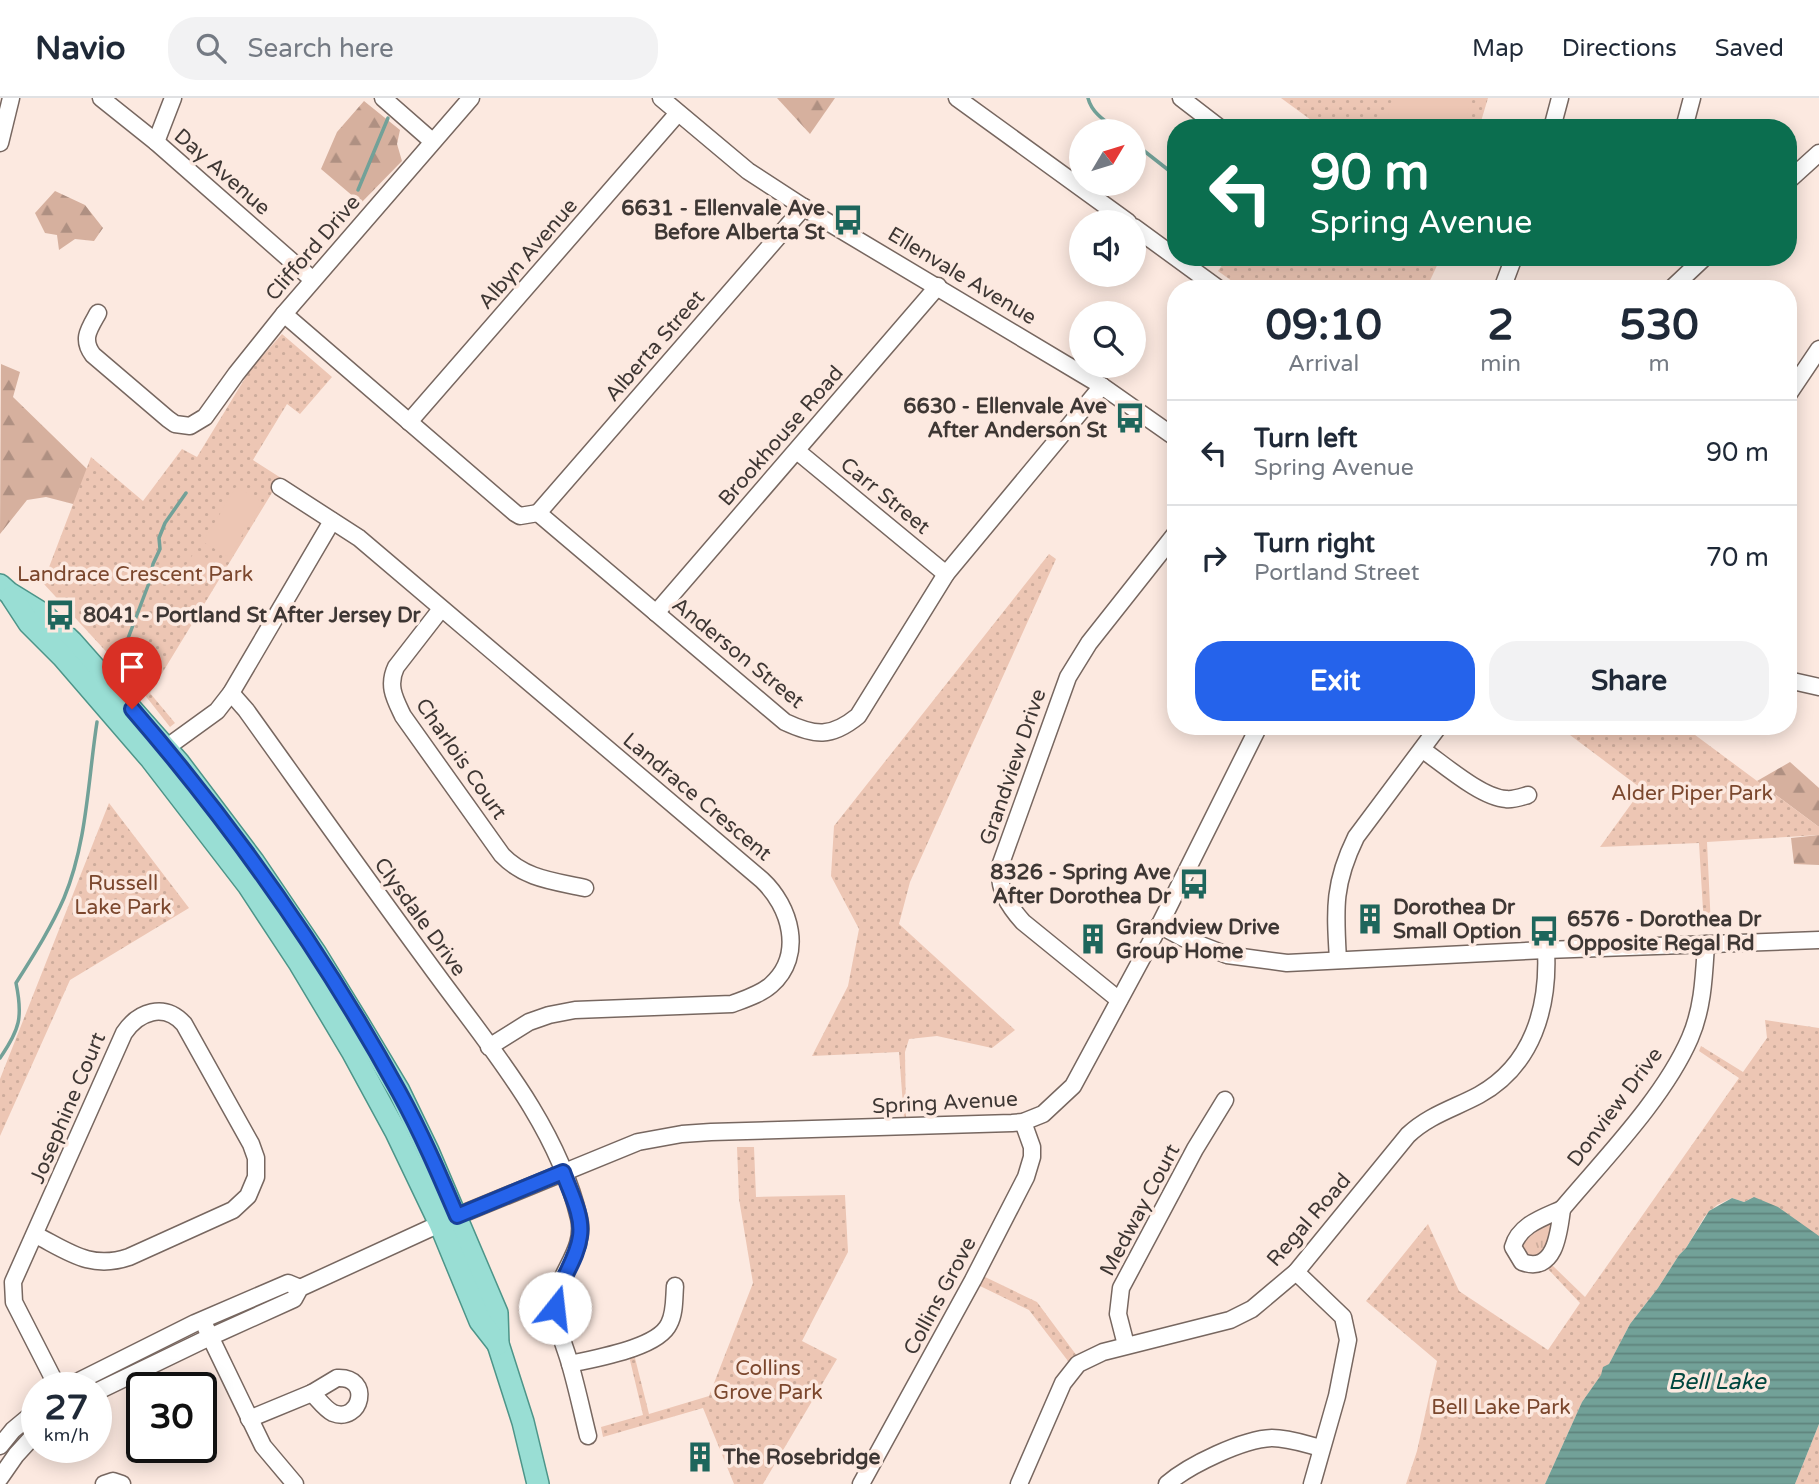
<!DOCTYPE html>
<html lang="en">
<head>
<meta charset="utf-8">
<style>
	body { margin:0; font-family:"Varela Round",sans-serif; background:#f2f2f3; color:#1f2937; height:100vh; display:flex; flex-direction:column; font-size:26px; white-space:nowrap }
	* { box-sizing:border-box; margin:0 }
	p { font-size:23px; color:#747a83 }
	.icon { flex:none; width:38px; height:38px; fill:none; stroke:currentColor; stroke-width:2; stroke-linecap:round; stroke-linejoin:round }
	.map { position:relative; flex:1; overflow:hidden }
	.drawer { position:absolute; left:1167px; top:182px; width:630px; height:455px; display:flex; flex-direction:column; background:#fff; border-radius:28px; box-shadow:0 4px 18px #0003 }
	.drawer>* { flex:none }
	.top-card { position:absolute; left:1167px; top:21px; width:630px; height:147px; border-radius:28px; box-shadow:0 4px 18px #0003; background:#0b6e4f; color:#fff; overflow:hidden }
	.needle { width:46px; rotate:52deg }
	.tools { position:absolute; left:1069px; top:21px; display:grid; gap:14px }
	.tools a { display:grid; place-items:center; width:77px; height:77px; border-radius:50%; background:#fff; box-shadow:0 4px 18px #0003; font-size:35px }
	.speed { position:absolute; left:21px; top:1274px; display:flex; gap:14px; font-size:35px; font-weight:700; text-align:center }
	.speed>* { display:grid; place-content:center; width:91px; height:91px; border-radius:50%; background:#fff; box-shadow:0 4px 18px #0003; line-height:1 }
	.speed small { font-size:18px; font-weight:400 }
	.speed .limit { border:4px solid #111; border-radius:10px; background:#fff; color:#111 }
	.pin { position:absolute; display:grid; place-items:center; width:60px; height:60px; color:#fff; margin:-72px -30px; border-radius:50% 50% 50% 0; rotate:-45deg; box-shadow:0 0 7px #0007 }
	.pin .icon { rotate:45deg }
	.me { position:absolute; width:77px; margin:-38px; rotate:16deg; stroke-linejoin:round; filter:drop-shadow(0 0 5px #0008) }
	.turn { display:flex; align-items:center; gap:24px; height:147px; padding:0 28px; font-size:32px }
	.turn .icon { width:91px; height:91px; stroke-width:2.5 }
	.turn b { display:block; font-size:49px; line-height:60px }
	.eta { display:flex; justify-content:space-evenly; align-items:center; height:119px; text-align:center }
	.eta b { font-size:42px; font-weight:800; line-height:49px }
	.action { display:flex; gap:14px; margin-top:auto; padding:14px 28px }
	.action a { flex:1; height:80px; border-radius:28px; background:#2563eb; color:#fff; font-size:28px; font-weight:800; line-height:80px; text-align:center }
	.action a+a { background:#f2f2f3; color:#1f2937 }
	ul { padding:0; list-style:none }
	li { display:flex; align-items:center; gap:21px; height:105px; padding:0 28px; border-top:2px solid #e0e1e3 }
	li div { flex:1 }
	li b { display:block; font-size:26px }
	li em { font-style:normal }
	header { display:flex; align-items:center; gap:42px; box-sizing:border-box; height:98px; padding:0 35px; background:#fff; border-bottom:2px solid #e0e1e3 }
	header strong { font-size:33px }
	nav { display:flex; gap:38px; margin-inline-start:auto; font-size:24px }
	.search { width:490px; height:63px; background:#f2f2f3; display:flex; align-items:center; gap:18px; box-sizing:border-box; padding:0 24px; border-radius:28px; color:#747a83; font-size:26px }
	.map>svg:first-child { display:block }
</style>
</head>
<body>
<header>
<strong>Navio</strong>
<div class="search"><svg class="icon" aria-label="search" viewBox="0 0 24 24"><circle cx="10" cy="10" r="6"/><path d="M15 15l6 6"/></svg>Search here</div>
<nav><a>Map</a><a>Directions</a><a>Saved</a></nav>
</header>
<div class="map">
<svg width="1819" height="1386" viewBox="0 0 1819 1386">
	<defs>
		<pattern id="grass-tufts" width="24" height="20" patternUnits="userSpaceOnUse" patternTransform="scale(1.75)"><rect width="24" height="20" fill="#edc6b4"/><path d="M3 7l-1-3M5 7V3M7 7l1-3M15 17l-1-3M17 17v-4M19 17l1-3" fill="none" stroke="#ccab9b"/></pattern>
		<pattern id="forest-firs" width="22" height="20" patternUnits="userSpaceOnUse" patternTransform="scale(1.75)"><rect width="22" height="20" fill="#d6b09e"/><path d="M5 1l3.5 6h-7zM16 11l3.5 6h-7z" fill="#af9082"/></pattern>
		<pattern id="park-dots" width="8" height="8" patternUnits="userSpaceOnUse" patternTransform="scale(1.75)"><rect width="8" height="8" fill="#edc6b4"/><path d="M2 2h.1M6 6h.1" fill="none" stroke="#ccab9b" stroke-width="1.8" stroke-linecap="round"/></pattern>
		<pattern id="water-rules" width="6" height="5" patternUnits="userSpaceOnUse" patternTransform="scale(1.75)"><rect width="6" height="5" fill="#72a198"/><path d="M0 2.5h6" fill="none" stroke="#5f847d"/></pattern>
	</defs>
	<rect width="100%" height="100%" fill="#fce9e0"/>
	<!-- grass -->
	<path fill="url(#grass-tufts)" d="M1555 1123 1546 1151 1532 1163 1520 1151 1523 1141Z"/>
	<!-- forest -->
	<g fill="url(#forest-firs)">
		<path d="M777 0H835L810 36Z"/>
		<path d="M364 3 400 32 397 46 402 63 361 105 321 71 337 34Z"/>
		<path d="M55 93 85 107 103 130 94 143 75 141 59 152 57 137 45 135 35 115Z"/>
		<path d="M1 266 20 274 13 299 125 408 77 407 46 399 27 402 0 436Z"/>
		<path d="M1790 664 1819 690V729L1757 683Z"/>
		<path d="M1819 737V767L1794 766 1791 740Z"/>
	</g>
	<!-- park -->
	<g fill="url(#park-dots)">
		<path d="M1281 0H1488L1479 30H1322Z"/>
		<path d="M1228 159H1441L1426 191H1243L1218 173Z"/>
		<path d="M282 236 332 279 300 316 287 306 253 362 281 380 150 595 175 625 170 629 137 587 43 485 91 359 143 403 182 351 197 359 250 272Z"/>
		<path d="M1049 456 1056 461 910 784 899 826 1015 932 992 950 937 938 909 941 905 954 906 1021H904L899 954 812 958 848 888 859 831 831 778 834 728Z"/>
		<path d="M1558 628H1683L1819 729V737L1707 744 1711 829H1704L1699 745 1600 749 1642 691Z"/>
		<path d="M109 705 189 810 70 882 0 1038V981Z"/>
		<path d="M1765 922 1819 930V1143L1799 1125 1754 1099 1744 1104 1732 1100 1717 1107 1705 1118 1686 1150 1679 1157 1658 1190 1630 1226 1609 1266 1582 1304 1545 1386H1406L1417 1353 1437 1263 1366 1203 1428 1126 1459 1193 1548 1252 1580 1205 1548 1171 1552 1167 1585 1199 1739 980 1699 953 1701 948 1743 974 1767 940Z"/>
		<path d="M737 1049H754L756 1099 845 1097 848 1154 802 1243 837 1261 763 1386H734L703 1310 603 1339 601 1329 643 1317 629 1258 634 1256 649 1316 709 1298 753 1185 739 1101Z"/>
		<path d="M983 1178 1037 1204 1077 1258 1068 1263 1029 1212 978 1187Z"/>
		<path d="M1819 1326V1386H1795Z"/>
	</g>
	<!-- pitch -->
	<g fill="#edc6b4">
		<path d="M1394 0H1473L1462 30H1383Z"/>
		<path d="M236 389 262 404 229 459 203 444Z"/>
		<path d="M195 453 223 470 214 484 186 467Z"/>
	</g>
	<!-- water -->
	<path fill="url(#water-rules)" d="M1754 1099 1778 1109 1819 1138V1326L1795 1386H1545L1582 1304 1601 1277 1603 1269 1609 1266 1630 1226 1658 1190 1679 1157 1686 1150 1709 1113 1732 1100 1744 1104Z"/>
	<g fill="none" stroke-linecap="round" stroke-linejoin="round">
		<!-- stream -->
		<g stroke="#72a198" stroke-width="3.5">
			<path d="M1088 0C1092 16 1107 24 1119 33"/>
			<path d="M1134 45 1176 78"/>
			<path d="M358 92 388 20"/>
			<path d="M116 572 149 485 153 466 160 451 159 440 165 425 186 395"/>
			<path d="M0 960C20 931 23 919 16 885 33 858 51 830 64 800 87 745 88 682 97 624"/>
		</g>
		<!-- minor casing -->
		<g stroke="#776760" stroke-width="19">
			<g id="minor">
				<path d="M101 0 156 44 313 182"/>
				<path d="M383 0 432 43"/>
				<path d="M661 0 748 73 811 114 1102 288 1176 340"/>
				<path d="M957 0 1128 124"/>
				<path d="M1181 0 1220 30"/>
				<path d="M1552 30 1560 0"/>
				<path d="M1684 30 1692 0"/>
				<path d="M156 44 173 0"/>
				<path d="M0 45 11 0"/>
				<path d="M1788 83 1819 55"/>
				<path d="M1134 129 1219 191"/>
				<path d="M1502 191 1514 159"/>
				<path d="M1671 191 1705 159"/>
				<path d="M98 215C89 231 81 241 93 257L168 321 175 326 190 328 205 319 236 276 284 216 471 0"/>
				<path d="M284 216 515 415 520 418 538 415 785 624C815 638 831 640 858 618L946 476 1102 288"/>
				<path d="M1788 297 1819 251"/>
				<path d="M409 324 678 15"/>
				<path d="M797 353 946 476"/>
				<path d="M280 389 359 440 762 782C790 808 805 857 771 887 761 896 745 901 732 906L575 912 549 917 529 924 489 949"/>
				<path d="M538 415 804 109"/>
				<path d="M441 511 396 569C387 588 395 601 403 618L502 757C525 781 554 783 585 790"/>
				<path d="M656 515 938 188"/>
				<path d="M1788 582 1819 589"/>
				<path d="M231 595 246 612C307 697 367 782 429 866 486 945 556 1023 579 1120 587 1154 554 1177 555 1210 556 1230 565 1248 570 1266 577 1290 582 1314 588 1338"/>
				<path d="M1423 652C1443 666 1482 700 1506 701 1513 702 1521 699 1528 697"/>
				<path d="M159 655 217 613 231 595 332 423"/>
				<path d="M1159 827 1183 840 1227 857 1287 865 1546 852 1819 842"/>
				<path d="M1338 862C1335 811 1333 786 1356 739L1439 628"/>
				<path d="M1119 902 1023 824C1008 807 998 792 1000 768L1068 579 1089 545 1176 435"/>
				<path d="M1562 1111C1604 1061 1664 1000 1690 940 1703 910 1704 878 1706 846"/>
				<path d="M1562 1111C1559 1135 1555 1176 1522 1164L1513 1149C1519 1127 1542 1120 1562 1111Z"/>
				<path d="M36 1137C69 1154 91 1172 129 1159L233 1112 248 1098 256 1079V1060L251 1046 184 926C164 904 138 914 124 935L13 1184 14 1204 58 1290"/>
				<path d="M1296 1174 1343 1219 1348 1242 1337 1298 1312 1386"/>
				<path d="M206 1230 263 1348 295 1386"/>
				<path d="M1126 1247 1118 1216 1121 1190 1195 1051 1225 1002"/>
				<path d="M570 1266C596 1260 658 1250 669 1226 675 1215 674 1200 675 1188"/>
				<path d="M337 1280C373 1278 361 1326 333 1315 325 1311 318 1301 312 1295Z"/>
				<path d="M65 1290 195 1225 288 1185 300 1190"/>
				<path d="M96 1294 210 1239 294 1201 300 1190 457 1118 638 1044 682 1036 711 1034 1012 1025 1023 1024 1043 1016 1073 988 1154 838 1259 628"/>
				<path d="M249 1321 312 1295"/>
				<path d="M0 1348 13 1332 37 1312"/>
				<path d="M0 1380 16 1357 37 1334"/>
				<path d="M104 1386 113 1383 122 1386"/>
				<path d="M861 1386 973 1182 1026 1079 1032 1059V1049L1023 1024"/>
				<path d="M1019 1386 1063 1285 1078 1266 1103 1254 1230 1222 1252 1211 1296 1174 1408 1037C1429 1017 1455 1010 1479 997 1533 967 1549 909 1546 852"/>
				<path d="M1167 1386C1189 1367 1243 1341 1272 1340 1289 1340 1305 1346 1321 1350"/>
			</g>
		</g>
		<!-- major casing -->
		<g stroke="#4d9589" stroke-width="24">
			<g id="major">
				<path d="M0 487 9 495 43 516 72 544 179 665 253 763 316 856 359 926 399 993 428 1053 497 1215 498 1246 523 1324 538 1386"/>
				<path d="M12 499 29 525 62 558 151 661 248 787 300 866 352 953 396 1034 440 1126 480 1223 498 1246"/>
			</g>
		</g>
		<!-- minor -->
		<use href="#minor" stroke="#fff" stroke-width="16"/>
		<!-- major -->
		<use href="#major" stroke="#99ded4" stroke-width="21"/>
	</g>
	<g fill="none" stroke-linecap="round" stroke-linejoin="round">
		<!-- route casing -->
		<g stroke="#184099" stroke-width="18">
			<path id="route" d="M132 611C234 729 324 857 399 994 421 1034 439 1076 457 1118L563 1074C570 1094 583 1117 580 1138 577 1164 557 1184 555 1210"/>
		</g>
		<!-- route -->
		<use href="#route" stroke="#2563eb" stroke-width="12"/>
	</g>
	<!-- icons -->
	<defs>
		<g id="bus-bare" transform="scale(2.415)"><path d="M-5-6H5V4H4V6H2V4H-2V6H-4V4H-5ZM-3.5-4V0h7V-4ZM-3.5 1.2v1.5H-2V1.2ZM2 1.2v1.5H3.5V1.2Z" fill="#1e665c" stroke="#fce9e0" stroke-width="2.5" paint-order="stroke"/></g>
		<g id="building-bare" transform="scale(2.415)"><path d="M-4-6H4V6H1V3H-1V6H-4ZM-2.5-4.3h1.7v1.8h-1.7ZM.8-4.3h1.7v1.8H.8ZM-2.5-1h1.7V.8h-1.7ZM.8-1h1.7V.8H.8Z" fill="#1e665c" stroke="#fce9e0" stroke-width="2.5" paint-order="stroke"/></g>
	</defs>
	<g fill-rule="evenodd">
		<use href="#bus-bare" x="848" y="122"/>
		<use href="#bus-bare" x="1130" y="320"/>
		<use href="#bus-bare" x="60" y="517"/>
		<use href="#bus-bare" x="1194" y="786"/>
		<use href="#building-bare" x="1370" y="821"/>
		<use href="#bus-bare" x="1544" y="833"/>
		<use href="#building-bare" x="1093" y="841"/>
		<use href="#building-bare" x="700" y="1359"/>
	</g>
	<g text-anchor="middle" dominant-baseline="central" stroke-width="7" stroke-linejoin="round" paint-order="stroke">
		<!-- street labels -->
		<g font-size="21" fill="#3e3734" stroke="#fce9e0">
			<text transform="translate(222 74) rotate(41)">Day Avenue</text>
			<text transform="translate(313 150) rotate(-49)">Clifford Drive</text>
			<text transform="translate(528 156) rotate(-49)">Albyn Avenue</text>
			<text transform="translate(962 178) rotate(31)">Ellenvale Avenue</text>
			<text transform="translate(655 248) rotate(-49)">Alberta Street</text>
			<text transform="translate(781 338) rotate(-49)">Brookhouse Road</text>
			<text transform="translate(885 398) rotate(39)">Carr Street</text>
			<text transform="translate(738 555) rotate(39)">Anderson Street</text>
			<text transform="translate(461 661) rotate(55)">Charlois Court</text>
			<text transform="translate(1013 669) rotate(-71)">Grandview Drive</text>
			<text transform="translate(697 699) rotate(40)">Landrace Crescent</text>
			<text transform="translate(420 819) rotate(54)">Clysdale Drive</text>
			<text transform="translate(945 1005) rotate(-3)">Spring Avenue</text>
			<text transform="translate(1615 1009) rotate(-53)">Donview Drive</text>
			<text transform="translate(68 1010) rotate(-67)">Josephine Court</text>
			<text transform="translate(1140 1112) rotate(-62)">Medway Court</text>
			<text transform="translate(1309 1122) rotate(-49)">Regal Road</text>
			<text transform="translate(940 1198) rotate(-62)">Collins Grove</text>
		</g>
		<!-- poi labels -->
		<g font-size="21" font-weight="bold" fill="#3e3734" stroke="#fce9e0" text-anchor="start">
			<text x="825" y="110" text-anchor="end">6631 - Ellenvale Ave<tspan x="825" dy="24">Before Alberta St</tspan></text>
			<text x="1107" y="308" text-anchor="end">6630 - Ellenvale Ave<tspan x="1107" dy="24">After Anderson St</tspan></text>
			<text x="83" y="517">8041 - Portland St After Jersey Dr</text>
			<text x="1171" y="774" text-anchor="end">8326 - Spring Ave<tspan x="1171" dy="24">After Dorothea Dr</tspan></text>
			<text x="1393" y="809">Dorothea Dr<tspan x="1393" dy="24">Small Option</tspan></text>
			<text x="1567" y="821">6576 - Dorothea Dr<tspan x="1567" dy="24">Opposite Regal Rd</tspan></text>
			<text x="1116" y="829">Grandview Drive<tspan x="1116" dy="24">Group Home</tspan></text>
			<text x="723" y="1359">The Rosebridge</text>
		</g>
		<!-- park labels -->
		<g font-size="21" fill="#7b472d" stroke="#fce9e0">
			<text x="135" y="476">Landrace Crescent Park</text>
			<text x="1692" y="695">Alder Piper Park</text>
			<text x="123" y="785">Russell<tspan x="123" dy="24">Lake Park</tspan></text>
			<text x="768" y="1270">Collins<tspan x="768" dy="24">Grove Park</tspan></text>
			<text x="1501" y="1309">Bell Lake Park</text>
		</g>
		<!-- water labels -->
		<g font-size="23" font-style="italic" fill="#00473f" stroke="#fce9e0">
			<text x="1717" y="1284">Bell Lake</text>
		</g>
	</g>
</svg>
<div class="tools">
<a><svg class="needle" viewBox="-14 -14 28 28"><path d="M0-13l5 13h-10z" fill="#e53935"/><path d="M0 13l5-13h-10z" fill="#747a83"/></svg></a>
<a><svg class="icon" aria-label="sound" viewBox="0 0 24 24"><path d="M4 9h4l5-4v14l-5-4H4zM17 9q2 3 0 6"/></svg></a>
<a><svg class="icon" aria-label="search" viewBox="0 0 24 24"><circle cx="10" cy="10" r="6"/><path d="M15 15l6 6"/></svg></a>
</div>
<div class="speed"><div>27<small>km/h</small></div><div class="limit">30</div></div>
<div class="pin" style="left:132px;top:611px;background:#d93025"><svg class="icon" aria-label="arrive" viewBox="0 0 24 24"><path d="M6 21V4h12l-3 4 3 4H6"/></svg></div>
<svg class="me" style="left:555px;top:1210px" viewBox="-20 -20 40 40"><circle r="19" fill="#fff"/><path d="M0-13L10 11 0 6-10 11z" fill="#2563eb"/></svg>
<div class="top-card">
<div class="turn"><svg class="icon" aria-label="left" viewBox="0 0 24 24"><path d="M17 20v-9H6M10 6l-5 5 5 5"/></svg><div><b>90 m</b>Spring Avenue</div></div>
</div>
<section class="drawer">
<div class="eta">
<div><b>09:10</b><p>Arrival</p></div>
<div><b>2</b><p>min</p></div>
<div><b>530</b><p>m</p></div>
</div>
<ul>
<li><svg class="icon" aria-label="left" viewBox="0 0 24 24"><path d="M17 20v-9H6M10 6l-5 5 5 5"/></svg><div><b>Turn left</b><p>Spring Avenue</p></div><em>90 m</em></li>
<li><svg class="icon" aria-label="right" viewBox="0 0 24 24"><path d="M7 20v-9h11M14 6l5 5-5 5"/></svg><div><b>Turn right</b><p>Portland Street</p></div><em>70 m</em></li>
</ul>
<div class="action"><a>Exit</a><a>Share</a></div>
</section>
</div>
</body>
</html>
